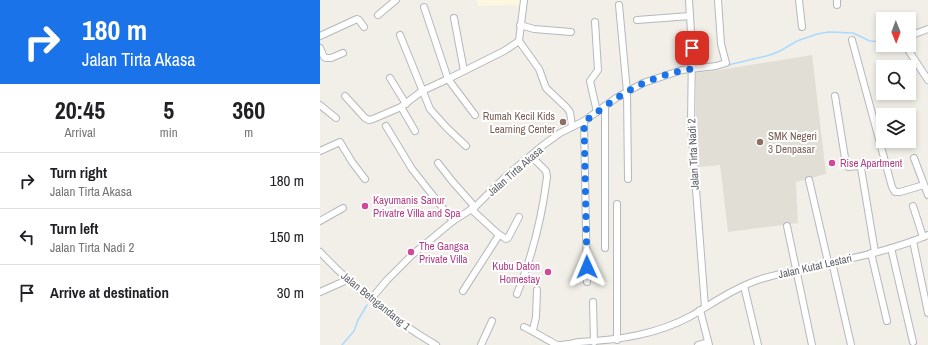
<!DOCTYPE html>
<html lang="en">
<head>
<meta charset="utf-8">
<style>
	body { margin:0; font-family:"Archivo Narrow",sans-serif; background:#f6f6f6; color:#202124; height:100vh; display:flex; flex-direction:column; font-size:15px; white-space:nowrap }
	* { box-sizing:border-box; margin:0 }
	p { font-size:13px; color:#757577 }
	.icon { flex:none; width:22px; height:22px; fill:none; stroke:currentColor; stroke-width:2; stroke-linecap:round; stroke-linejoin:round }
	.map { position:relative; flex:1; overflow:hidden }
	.panel { display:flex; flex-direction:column; background:#fff; width:320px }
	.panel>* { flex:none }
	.top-card { background:#1a73e8; color:#fff; overflow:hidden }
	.needle { width:26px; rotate:179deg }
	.tools { position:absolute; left:556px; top:12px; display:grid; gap:8px }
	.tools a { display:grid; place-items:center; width:40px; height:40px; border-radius:0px; background:#fff; box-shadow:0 2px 6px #0003; font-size:20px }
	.pin { position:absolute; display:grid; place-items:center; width:34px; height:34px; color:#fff; margin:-17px; border-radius:8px; box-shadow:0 2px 6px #0006 }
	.me { position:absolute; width:44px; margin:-22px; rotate:359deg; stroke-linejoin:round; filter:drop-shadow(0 0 3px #0008) }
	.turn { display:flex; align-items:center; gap:14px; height:84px; padding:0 16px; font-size:18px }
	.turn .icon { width:52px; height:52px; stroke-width:2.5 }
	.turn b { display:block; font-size:28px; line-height:34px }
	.eta { display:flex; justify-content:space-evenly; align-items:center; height:68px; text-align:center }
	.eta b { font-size:24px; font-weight:700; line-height:28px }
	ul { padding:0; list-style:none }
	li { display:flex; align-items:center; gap:12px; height:56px; padding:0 16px; border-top:1px solid #e0e0e0 }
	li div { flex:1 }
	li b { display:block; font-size:15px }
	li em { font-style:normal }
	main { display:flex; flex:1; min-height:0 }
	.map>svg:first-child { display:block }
</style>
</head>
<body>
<main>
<section class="panel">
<div class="top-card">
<div class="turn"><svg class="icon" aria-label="right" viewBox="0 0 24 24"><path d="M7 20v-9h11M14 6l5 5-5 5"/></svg><div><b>180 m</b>Jalan Tirta Akasa</div></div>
</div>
<div class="eta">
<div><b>20:45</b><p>Arrival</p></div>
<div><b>5</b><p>min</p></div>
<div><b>360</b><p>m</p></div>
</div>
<ul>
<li><svg class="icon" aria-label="right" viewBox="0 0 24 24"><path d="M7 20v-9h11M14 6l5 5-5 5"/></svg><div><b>Turn right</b><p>Jalan Tirta Akasa</p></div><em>180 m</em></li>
<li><svg class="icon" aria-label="left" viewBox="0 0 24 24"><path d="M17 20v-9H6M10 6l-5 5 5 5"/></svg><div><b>Turn left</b><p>Jalan Tirta Nadi 2</p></div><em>150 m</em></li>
<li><svg class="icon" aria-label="arrive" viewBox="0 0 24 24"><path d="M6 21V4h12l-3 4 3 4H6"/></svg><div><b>Arrive at destination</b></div><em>30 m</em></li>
</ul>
</section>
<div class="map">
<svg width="608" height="345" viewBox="0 0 608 345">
	<rect width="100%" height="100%" fill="#f1efe8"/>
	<!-- commercial -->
	<path fill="#fef7e0" d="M157 0H202L201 5 158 6Z"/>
	<!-- education -->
	<path fill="#e1ded6" d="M492 55 506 174 476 182 478 223 408 232 400 165 379 167 376 121V73L400 70Z"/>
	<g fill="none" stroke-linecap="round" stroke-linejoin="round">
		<!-- stream -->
		<g stroke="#aadaff" stroke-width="1.5">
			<path d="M408 65 450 55 460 51 477 41 497 34 509 32 533 33 550 41 563 42"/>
			<path d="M22 345 34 331 38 320 47 305"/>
		</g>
		<!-- minor casing -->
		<g stroke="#b5b8bc" stroke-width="8">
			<g id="minor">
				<path d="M204 0 199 41 219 69 226 88 246 107 250 112 252 127"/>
				<path d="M369 0 372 48 371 124 385 307"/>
				<path d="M479 0 482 27"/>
				<path d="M517 0V5"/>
				<path d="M299 5 307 92 308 179"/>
				<path d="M104 7 128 79 155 115"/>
				<path d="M58 15 76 0"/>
				<path d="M134 18 144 71"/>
				<path d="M317 20 370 16"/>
				<path d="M275 22 278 70 270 81 277 112"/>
				<path d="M200 25 214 29 251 32"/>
				<path d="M80 35 110 109 126 127 146 146"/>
				<path d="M0 36 37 19 39 20 44 27"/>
				<path d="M589 36 608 29"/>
				<path d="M532 40 572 187 575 192H580L604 185"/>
				<path d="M585 45 608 80"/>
				<path d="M0 48 4 57 6 58H11L23 53"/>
				<path d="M70 78 86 104"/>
				<path d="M25 96 45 118 49 120 53 119 81 107 102 91 128 79 184 51 199 41"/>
				<path d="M515 96 526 164 528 167 539 166 541 168 555 252"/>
				<path d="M0 105 16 118"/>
				<path d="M81 107 95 131"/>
				<path d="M264 121 267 282"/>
				<path d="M66 126 92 169 133 221"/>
				<path d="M0 151 20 142 32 162 45 179"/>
				<path d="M594 158 608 195"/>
				<path d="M118 163 132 181 155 207"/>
				<path d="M489 180 508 262"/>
				<path d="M593 206 603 237"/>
				<path d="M151 209 177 233 186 239 188 238 199 217"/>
				<path d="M0 221 23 208"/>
				<path d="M467 226 492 345"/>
				<path d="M593 241 608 313"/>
				<path d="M285 248V106"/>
				<path d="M571 248 593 342"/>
				<path d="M0 252C34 288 73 320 116 345"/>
				<path d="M551 253 567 321"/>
				<path d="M512 262 531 345"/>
				<path d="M424 286 438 345"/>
				<path d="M143 291 179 235"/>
				<path d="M0 292 27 280"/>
				<path d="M197 294C212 257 222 217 227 177L226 171 211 156"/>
				<path d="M51 299 67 280 92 255 133 221 155 207 185 177 222 146 240 133 264 121 296 98 323 83 362 70 396 66 406 63 401 44 398 0"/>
				<path d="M273 302 274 342"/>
				<path d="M380 310 389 345"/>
				<path d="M204 327C210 329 235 345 238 345 245 345 253 343 259 342 298 340 336 335 371 316 393 303 416 287 441 279 496 263 555 258 608 235"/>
				<path d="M213 330 216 317 217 290"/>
				<path d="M297 340V204"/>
				<path d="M161 345 172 321"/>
				<path d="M378 345 388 342"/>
			</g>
		</g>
		<!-- minor -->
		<use href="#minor" stroke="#fff" stroke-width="6"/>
	</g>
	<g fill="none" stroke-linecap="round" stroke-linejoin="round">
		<!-- route -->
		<path stroke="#1a73e8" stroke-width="7" stroke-dasharray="0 12.6" d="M267 267 264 122C275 114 286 105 297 98 319 83 345 73 372 69V48"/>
	</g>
	<!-- markers -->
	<g fill="#8d6e63" stroke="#fff" stroke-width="1.5">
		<circle cx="243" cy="122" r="4"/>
		<circle cx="440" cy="142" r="4"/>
	</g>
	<g fill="#d1479c" stroke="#fff" stroke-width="1.5">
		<circle cx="512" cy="163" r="4"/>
		<circle cx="45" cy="206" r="4"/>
		<circle cx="91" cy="252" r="4"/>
		<circle cx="228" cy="272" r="4"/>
	</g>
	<g text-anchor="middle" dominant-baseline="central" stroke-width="4" stroke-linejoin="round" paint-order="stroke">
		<!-- education labels -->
		<g font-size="11" fill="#785e54" stroke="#fff" text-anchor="end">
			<text x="235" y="116">Rumah Kecil Kids<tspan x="235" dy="13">Learning Center</tspan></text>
			<text x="448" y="136" text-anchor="start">SMK Negeri<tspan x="448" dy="13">3 Denpasar</tspan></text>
		</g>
		<!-- street labels -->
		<g font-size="11" fill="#5f6368" stroke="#fff">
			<text transform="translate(373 154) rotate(-93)">Jalan Tirta Nadi 2</text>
			<text transform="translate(195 171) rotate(-41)">Jalan Tirta Akasa</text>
			<text transform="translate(495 266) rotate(-13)">Jalan Kutat Lestari</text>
			<text transform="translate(56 301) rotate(39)">Jalan Betngandang 1</text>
		</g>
		<!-- hotel labels -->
		<g font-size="11" fill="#b23c85" stroke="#fff" text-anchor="start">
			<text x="520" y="163">Rise Apartment</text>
			<text x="53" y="200">Kayumanis Sanur<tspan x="53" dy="13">Privatre Villa and Spa</tspan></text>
			<text x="99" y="246">The Gangsa<tspan x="99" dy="13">Private Villa</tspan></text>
			<text x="220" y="266" text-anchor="end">Kubu Daton<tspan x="220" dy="13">Homestay</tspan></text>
		</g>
	</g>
</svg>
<div class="tools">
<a><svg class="needle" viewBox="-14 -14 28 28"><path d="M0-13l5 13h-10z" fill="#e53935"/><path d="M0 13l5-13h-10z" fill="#757577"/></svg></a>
<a><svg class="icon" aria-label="search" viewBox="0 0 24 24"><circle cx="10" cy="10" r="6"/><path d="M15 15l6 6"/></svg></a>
<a><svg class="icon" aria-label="layers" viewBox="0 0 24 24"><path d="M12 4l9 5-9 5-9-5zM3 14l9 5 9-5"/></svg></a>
</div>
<div class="pin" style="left:372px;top:48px;background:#d93025"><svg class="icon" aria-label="arrive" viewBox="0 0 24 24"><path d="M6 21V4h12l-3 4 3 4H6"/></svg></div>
<svg class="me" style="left:267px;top:267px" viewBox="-20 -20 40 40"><path d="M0-17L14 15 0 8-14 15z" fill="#1a73e8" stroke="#fff" stroke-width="4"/></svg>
</div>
</main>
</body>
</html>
